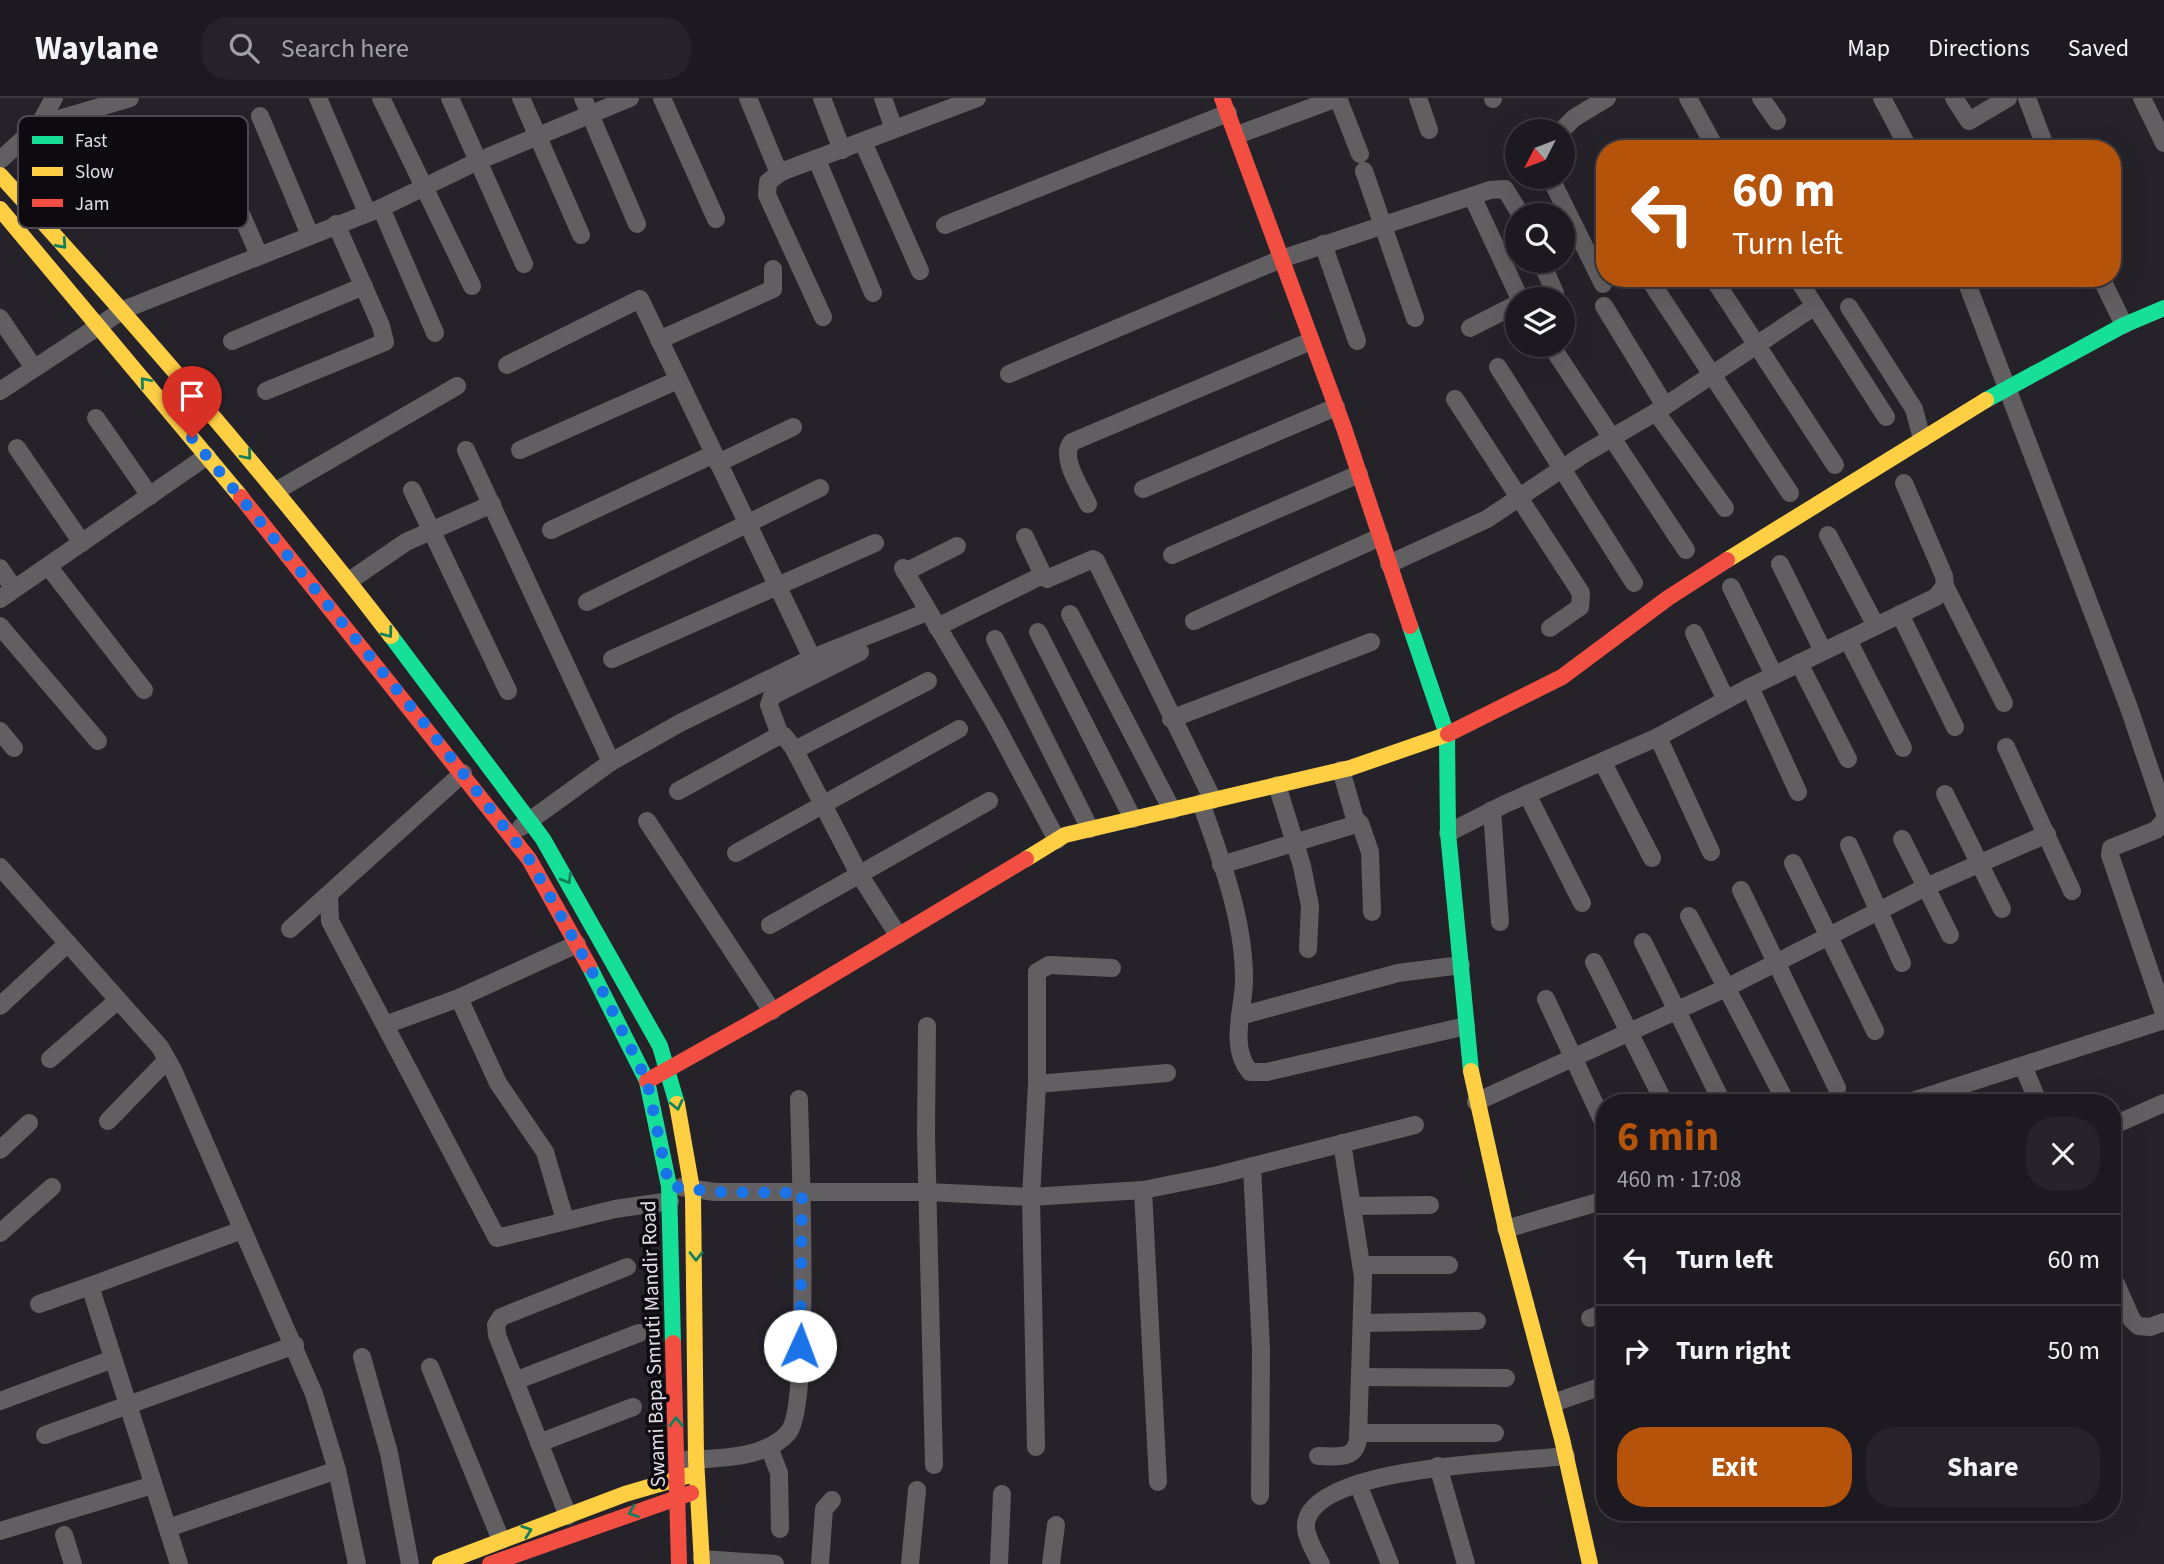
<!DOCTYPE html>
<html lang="en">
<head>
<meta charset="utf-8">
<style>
	body { margin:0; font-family:"Source Sans 3",sans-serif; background:#252329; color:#f1f3f6; height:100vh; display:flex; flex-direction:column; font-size:26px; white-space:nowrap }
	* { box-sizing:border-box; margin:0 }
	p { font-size:23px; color:#a0a1a5 }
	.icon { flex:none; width:38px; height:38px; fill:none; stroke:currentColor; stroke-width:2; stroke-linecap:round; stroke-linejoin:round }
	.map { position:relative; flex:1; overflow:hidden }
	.side { position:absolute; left:1596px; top:996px; width:525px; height:427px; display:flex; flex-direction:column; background:#1c1a20; border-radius:28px; box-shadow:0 7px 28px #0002,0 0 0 2px #3a383e }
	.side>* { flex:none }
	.guide { position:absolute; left:1596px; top:42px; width:525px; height:147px; border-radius:28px; box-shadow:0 7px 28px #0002,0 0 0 2px #3a383e; background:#b45309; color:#fff; overflow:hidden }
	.needle { width:46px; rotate:228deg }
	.fabs { position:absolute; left:1505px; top:21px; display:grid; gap:14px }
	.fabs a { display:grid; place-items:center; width:70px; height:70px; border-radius:50%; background:#1c1a20; box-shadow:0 7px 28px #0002,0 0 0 2px #3a383e; font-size:35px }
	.pin { position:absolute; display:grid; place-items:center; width:60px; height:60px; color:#fff; margin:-72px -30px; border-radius:50% 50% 50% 0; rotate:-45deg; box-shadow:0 0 7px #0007 }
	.pin .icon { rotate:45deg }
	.me { position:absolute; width:77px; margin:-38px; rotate:2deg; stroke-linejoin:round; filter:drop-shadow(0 0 5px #0008) }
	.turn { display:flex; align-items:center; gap:24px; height:147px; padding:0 21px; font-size:32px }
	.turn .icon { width:91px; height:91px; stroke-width:2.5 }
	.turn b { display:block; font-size:49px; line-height:60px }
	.round { display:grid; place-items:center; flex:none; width:74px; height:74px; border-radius:28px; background:#252329 }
	.summary { display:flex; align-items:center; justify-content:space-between; height:119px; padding:0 21px }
	h1 { font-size:42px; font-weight:700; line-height:52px; color:#b45309 }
	.primary-button { display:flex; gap:14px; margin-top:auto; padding:14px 21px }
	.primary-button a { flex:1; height:80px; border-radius:28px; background:#b45309; color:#fff; font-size:28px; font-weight:700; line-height:80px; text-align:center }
	.primary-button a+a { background:#252329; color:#f1f3f6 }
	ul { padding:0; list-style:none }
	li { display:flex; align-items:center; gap:21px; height:91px; padding:0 21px; border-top:2px solid #3a383e }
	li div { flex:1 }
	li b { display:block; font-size:26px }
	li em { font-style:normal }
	header { display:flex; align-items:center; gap:42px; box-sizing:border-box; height:98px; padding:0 35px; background:#1c1a20; border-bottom:2px solid #3a383e }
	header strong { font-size:33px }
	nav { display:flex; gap:38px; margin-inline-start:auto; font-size:24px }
	.search { width:490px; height:63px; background:#252329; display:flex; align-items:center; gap:18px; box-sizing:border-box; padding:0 24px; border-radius:28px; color:#a0a1a5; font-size:26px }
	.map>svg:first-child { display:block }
</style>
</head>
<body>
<header>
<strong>Waylane</strong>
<div class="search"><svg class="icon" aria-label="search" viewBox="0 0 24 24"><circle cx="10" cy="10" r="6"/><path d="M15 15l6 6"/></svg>Search here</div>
<nav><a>Map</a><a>Directions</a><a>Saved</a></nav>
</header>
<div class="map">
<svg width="2164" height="1466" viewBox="0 0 2164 1466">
	<rect width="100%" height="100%" fill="#26222a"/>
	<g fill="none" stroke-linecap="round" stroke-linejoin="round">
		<!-- street -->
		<g stroke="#625f62" stroke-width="18">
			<path d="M318 0 367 114"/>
			<path d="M381 0 472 188"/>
			<path d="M450 0 524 166"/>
			<path d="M521 0 581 137"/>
			<path d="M583 0 637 126"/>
			<path d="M662 0 716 121"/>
			<path d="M748 0 776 68 781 74 977 0"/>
			<path d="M822 0 842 52"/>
			<path d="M883 0 894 31"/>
			<path d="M1338 0 1360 56"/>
			<path d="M1418 0 1429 32"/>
			<path d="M1493 0V1"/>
			<path d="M1688 0 1716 51"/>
			<path d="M1761 0 1777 23"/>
			<path d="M1882 0 1909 51"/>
			<path d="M1954 0 1969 23 2008 0"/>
			<path d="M2027 0 2046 51"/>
			<path d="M2142 0 2164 45"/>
			<path d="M260 18 310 137"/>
			<path d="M39 27 130 0"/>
			<path d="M1561 33 1574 20 1607 0"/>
			<path d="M1237 37 1337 0"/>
			<path d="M863 44 920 173"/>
			<path d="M211 48 259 157"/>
			<path d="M0 62 39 27 54 0"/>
			<path d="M817 62 873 195"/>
			<path d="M1364 73 1415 220"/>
			<path d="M781 74 768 84 767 97 823 219"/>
			<path d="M1550 79 1603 186"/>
			<path d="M1472 98 1520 201"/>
			<path d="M381 110 435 235"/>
			<path d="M945 127 1228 15"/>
			<path d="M1323 146 1357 243"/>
			<path d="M1541 163 1555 195"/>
			<path d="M1713 180 1835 367"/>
			<path d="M1797 180 1886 319"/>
			<path d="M1965 180 2128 607 2164 713"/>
			<path d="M2101 180 2124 227"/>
			<path d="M1649 181 1790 395"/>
			<path d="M1604 208 1665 308"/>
			<path d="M1849 209 1914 311 1922 341"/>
			<path d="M0 220 34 270"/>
			<path d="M1470 230 1517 206"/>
			<path d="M659 242 773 191V171"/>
			<path d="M232 243 364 188"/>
			<path d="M1552 249 1686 452"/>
			<path d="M507 267 640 201 812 560"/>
			<path d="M1498 269 1634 485"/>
			<path d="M1009 276 1281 161 1490 92 1505 91 1521 117"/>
			<path d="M0 293 123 212 381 110 478 63 630 0"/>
			<path d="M266 293 385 244 381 228 336 126"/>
			<path d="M1455 301 1581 495 1580 509 1550 530"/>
			<path d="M1656 314 1725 410"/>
			<path d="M96 320 150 398"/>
			<path d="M17 350 82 445"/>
			<path d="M466 352 611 664"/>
			<path d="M520 352 678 282"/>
			<path d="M718 365 793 329"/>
			<path d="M1143 391 1336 309"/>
			<path d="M412 392 508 593"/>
			<path d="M276 393 457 288"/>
			<path d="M1088 406C1081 390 1059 359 1072 344L1311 243"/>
			<path d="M551 432 714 356"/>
			<path d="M1828 437 1876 528"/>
			<path d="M1025 439 1043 477"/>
			<path d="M1172 457 1359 376"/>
			<path d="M1389 466 1487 421 1584 356 1656 314 1815 208"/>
			<path d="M1780 466 1823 553"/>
			<path d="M48 468 144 592"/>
			<path d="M0 470 14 491"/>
			<path d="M903 470 994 624 1057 742"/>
			<path d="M905 474 957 448"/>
			<path d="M349 483 406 444 492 406"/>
			<path d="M1945 488 2004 605"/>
			<path d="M1731 489 1774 577"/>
			<path d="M0 501 207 358"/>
			<path d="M587 504 820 390"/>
			<path d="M1070 516 1172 712"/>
			<path d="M1900 516 1955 629"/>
			<path d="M1194 523 1380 439"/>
			<path d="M0 528 98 643"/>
			<path d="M937 529 1043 477 1047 481 1093 461 1096 463 1213 702"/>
			<path d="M1038 534 1133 721"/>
			<path d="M1694 535 1726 602"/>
			<path d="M995 541 1090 731"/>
			<path d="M1848 542 1903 650"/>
			<path d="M612 561 875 445"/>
			<path d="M1799 565 1848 661"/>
			<path d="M1750 589 1798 694"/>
			<path d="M1171 621 1371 544"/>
			<path d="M0 633 14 650"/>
			<path d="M780 637 769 607 772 598 860 554"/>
			<path d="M1658 639 1711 754"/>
			<path d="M2006 649 2072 793"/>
			<path d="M795 652 928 583"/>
			<path d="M1603 665 1652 760"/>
			<path d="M1341 672 1356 724"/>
			<path d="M1277 687 1302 768 1310 808 1308 851"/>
			<path d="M678 693 778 638H784L793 649 859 776 898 837"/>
			<path d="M1527 696 1582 805"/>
			<path d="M1945 696 2002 811"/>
			<path d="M1201 705C1221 761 1245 824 1244 884 1243 913 1229 949 1250 974H1267L1466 928"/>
			<path d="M1492 712 1500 824"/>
			<path d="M647 723 772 913"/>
			<path d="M2164 723 2156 732 2111 750 2110 757 2164 915"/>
			<path d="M521 729 611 664 680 625 812 560 927 514"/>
			<path d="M1448 735 1505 706 1658 639 1750 589 1936 499 1945 488 1944 478 1904 385"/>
			<path d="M1902 741 1950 837"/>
			<path d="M1849 747 1902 865"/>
			<path d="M736 755 959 631"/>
			<path d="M1793 765 1875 933"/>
			<path d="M1221 767 1360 725 1370 754 1372 814"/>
			<path d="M0 769 160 949 174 974 314 1296 337 1372 357 1466"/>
			<path d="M1741 792 1837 990"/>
			<path d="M329 797 330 823 497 1140 615 1111 670 1103"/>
			<path d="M1689 818 1786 1004"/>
			<path d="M770 827 989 703"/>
			<path d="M290 831 463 675"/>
			<path d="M1643 844 1722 1004"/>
			<path d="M1594 864 1664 1004"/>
			<path d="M459 900 498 985 545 1054 565 1122"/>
			<path d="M1546 901 1605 1028"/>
			<path d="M0 908 68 845"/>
			<path d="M1240 918 1398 875 1461 867"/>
			<path d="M385 927 459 900 577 846"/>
			<path d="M927 928 926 1036 934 1367"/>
			<path d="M50 961 118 902"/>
			<path d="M2024 970 2038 1004"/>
			<path d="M1037 986 1167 975"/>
			<path d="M1476 1004 1726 890 1926 789 2047 736"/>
			<path d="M1909 1004 2164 922"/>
			<path d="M108 1023 167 962"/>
			<path d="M2112 1028 2164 1005"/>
			<path d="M0 1052 29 1025"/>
			<path d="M1252 1068 1261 1251 1260 1398"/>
			<path d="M681 1089 715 1094H927L1031 1099 1143 1092 1218 1077 1415 1027"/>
			<path d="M1143 1092 1158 1384"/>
			<path d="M1352 1108 1430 1107"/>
			<path d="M1506 1131 1605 1102"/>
			<path d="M0 1135 52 1089"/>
			<path d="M1361 1167H1449"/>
			<path d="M2112 1177 2132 1222 2138 1228 2150 1229 2164 1224"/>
			<path d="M39 1206 90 1188"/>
			<path d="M1590 1220 1605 1215"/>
			<path d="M1362 1225 1477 1223"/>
			<path d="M362 1259 389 1355 410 1466"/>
			<path d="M430 1269 501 1442"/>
			<path d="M1360 1279 1506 1280"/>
			<path d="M515 1283 639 1235"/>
			<path d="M0 1303 113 1261"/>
			<path d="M1553 1305 1605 1287"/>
			<path d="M1358 1335H1495"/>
			<path d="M45 1337 295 1247"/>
			<path d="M539 1345 633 1309"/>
			<path d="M769 1349 779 1375 780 1431"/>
			<path d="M1036 1349 1031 1099 1037 986V874L1049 867 1112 870"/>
			<path d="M1318 1358C1335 1358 1355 1363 1358 1341L1363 1179 1342 1045"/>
			<path d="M686 1362C717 1360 765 1361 788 1335 811 1310 800 1050 799 1001"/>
			<path d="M1438 1368 1466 1466"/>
			<path d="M1358 1386 1390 1466"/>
			<path d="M568 1418 497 1237 496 1227 501 1219 627 1169"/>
			<path d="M168 1430 337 1372"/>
			<path d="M0 1433 153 1387"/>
			<path d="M64 1437 73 1466"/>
			<path d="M702 1461 775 1466"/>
			<path d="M179 1466 90 1188 242 1132"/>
			<path d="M820 1466 824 1411 832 1402"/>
			<path d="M910 1466 917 1392"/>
			<path d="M999 1466 1002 1396"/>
			<path d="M1051 1466 1056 1427"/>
			<path d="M1321 1466C1315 1454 1302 1434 1307 1421 1325 1367 1517 1364 1566 1358"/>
		</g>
		<!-- fast -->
		<g stroke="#16e098" stroke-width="16">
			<path d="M1986 302 2124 227 2164 210"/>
			<path d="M1410 528 1447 637 1448 735 1471 973"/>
			<path d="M391 538 543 741 660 948 677 1006"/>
			<path d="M589 868 647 983 669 1088 673 1245"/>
		</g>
		<!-- slow -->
		<g stroke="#ffcf43" stroke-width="16">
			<path d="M0 77C136 226 268 378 391 538"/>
			<path d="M0 111 241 399"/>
			<path d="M1727 462 1986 302"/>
			<path d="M1026 761 1065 737 1350 670 1448 636"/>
			<path d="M1471 973 1506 1131 1562 1341 1590 1466"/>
			<path d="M677 1006 693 1097 696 1361 702 1466"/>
			<path d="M440 1466 625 1396 690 1377"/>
		</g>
		<!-- jam -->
		<g stroke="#f24e42" stroke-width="16">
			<path d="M1222 0 1344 330 1410 528"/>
			<path d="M241 399 529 761 589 868"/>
			<path d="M1448 636 1562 579 1668 500 1727 462"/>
			<path d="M647 983 772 913 1026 761"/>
			<path d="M673 1245 679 1466"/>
			<path d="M490 1466 691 1395"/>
		</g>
	</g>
	<!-- one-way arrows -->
	<defs><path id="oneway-chevron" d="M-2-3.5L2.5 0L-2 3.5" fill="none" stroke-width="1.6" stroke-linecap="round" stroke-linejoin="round" transform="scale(1.75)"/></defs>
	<g stroke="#12805b">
		<use href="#oneway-chevron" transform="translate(62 146) rotate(48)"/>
		<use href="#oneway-chevron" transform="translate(145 284) rotate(-130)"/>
		<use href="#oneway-chevron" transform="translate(247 357) rotate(50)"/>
		<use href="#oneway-chevron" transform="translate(388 535) rotate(53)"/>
		<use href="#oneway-chevron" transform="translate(567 781) rotate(59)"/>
		<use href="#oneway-chevron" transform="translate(677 1007) rotate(77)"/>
		<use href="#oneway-chevron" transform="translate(696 1158) rotate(90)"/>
		<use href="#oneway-chevron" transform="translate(676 1324) rotate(-92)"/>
		<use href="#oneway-chevron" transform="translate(633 1414) rotate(160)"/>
		<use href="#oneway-chevron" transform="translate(527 1433) rotate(-20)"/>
	</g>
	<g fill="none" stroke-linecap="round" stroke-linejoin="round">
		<!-- route -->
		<path stroke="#1a73e8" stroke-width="12" stroke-dasharray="0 21.6" d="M192 340 428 630 529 761 601 890 647 983 669 1088 715 1094 802 1095 800 1248"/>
	</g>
	<g text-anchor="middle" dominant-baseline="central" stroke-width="7" stroke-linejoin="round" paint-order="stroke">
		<!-- street labels -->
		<g font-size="21" fill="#e1dde7" stroke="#0d0a10">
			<text transform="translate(653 1246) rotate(-92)">Swami Bapa Smruti Mandir Road</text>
		</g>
	</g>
	<!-- legend -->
	<rect x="18" y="18" width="230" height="112" rx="10" fill="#0d0a10" stroke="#4d4950" stroke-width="2"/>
	<rect x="32" y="38" width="31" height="8" fill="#16e098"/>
	<rect x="32" y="69" width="31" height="9" fill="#ffcf43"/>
	<rect x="32" y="101" width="31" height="8" fill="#f24e42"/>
	<g font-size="19" fill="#e1dde7">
		<text x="75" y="49">Fast</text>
		<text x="75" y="80">Slow</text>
		<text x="75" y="112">Jam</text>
	</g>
</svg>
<div class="fabs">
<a><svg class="needle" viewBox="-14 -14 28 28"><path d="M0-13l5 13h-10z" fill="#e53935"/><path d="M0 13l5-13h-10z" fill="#a0a1a5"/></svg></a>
<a><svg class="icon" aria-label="search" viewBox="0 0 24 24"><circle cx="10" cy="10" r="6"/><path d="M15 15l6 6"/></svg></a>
<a><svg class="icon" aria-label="layers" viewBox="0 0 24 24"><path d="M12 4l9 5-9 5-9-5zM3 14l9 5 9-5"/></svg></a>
</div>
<div class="pin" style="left:192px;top:340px;background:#d93025"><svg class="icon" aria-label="arrive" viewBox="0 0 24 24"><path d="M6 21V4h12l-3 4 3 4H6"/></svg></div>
<svg class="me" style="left:800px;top:1248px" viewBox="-20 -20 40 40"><circle r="19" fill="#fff"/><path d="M0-13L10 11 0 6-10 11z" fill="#1a73e8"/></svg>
<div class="guide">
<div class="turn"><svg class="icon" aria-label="left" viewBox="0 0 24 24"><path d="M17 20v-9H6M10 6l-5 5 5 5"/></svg><div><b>60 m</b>Turn left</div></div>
</div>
<section class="side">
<div class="summary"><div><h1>6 min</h1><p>460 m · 17:08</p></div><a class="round"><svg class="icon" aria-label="close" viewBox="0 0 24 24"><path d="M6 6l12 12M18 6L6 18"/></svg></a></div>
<ul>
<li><svg class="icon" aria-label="left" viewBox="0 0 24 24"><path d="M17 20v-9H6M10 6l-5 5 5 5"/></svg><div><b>Turn left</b></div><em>60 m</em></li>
<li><svg class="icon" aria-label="right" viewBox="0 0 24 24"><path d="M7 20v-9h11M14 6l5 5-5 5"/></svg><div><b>Turn right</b></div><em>50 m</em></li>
</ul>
<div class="primary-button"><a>Exit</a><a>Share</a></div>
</section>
</div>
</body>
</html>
